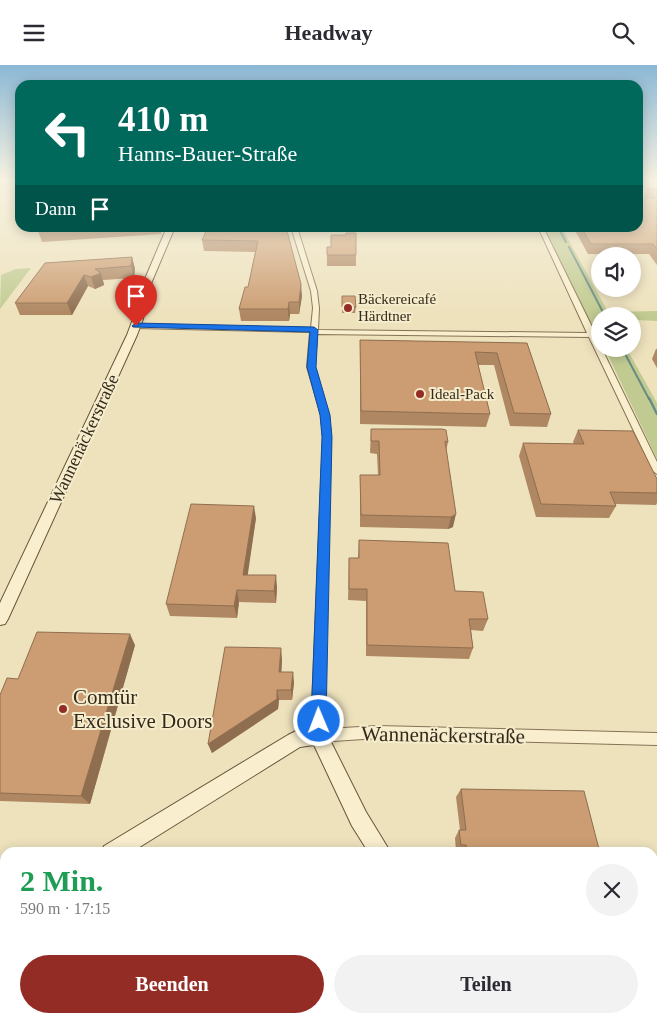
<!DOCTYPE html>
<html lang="de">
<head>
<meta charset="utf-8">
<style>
	body { margin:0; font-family:Georgia,serif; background:#f2f2f3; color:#2b2b33; height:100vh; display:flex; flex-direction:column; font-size:19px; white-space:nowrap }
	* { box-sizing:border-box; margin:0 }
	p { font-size:16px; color:#7c7c81 }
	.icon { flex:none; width:28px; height:28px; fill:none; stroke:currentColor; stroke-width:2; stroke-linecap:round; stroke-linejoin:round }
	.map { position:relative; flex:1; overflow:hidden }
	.side { position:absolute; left:0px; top:782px; width:658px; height:176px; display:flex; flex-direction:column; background:#fff; border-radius:15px 15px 0 0; box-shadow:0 2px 12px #0003 }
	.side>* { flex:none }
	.guide { position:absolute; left:15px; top:15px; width:628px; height:152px; border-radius:15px; box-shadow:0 2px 12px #0003; background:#00695c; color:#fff; overflow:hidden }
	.controls { position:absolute; left:591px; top:182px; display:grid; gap:10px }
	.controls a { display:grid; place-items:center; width:50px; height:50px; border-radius:50%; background:#fff; box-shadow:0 2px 12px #0003; font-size:25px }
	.pin { position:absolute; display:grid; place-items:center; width:42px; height:42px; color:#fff; margin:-51px -21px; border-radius:50% 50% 50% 0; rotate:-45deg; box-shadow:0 0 5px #0007 }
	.pin .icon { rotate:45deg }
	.me { position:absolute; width:55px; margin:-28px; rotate:359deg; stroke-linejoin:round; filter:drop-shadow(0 0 4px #0008) }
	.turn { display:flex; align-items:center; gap:18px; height:105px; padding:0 20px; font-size:22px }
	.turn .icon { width:65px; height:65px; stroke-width:2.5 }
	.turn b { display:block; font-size:35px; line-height:42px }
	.then { display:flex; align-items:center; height:48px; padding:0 20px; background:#0003; gap:10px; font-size:19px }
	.round { display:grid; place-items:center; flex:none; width:52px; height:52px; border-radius:26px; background:#f2f2f3 }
	.headline { display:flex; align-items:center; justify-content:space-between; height:85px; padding:0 20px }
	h1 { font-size:30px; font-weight:700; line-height:38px; color:#1e9e55 }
	.primary-button { display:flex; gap:10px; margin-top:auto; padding:10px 20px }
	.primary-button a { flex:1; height:58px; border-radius:30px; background:#942c26; color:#fff; font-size:20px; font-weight:700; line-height:58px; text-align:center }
	.primary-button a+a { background:#f2f2f3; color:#2b2b33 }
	header { display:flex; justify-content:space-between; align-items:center; height:65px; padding:0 20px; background:#fff; font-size:22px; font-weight:700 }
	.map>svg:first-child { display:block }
</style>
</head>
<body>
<header><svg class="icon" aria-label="menu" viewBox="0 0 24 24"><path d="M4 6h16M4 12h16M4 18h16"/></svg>Headway<svg class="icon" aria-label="search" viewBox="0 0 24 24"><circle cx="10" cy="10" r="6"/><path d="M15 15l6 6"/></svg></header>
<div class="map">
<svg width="657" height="958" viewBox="0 0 657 958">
	<rect width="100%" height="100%" fill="#eee2bd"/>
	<!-- green -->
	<g fill="#c1cb91">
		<path d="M542 163H562L608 247 657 246V256L635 255 638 261H636L639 267H633L632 251H600V265L593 262 556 190 552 178Z"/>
		<path d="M31 203 0 244 1 210 16 204Z"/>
		<path d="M605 284H627L657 338V394Z"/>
		<path d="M0 868 5 869V951L0 930Z"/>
	</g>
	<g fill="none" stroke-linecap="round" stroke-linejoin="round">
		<!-- stream-far1 -->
		<g stroke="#688c85" stroke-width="2">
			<path d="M558 162 566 177"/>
			<path d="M569 182 605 251"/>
			<path d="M623 285 649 334"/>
		</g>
		<!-- stream -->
		<path stroke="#688c85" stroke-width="2.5" d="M649 333 657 349"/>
		<!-- street casing -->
		<g stroke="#857256" stroke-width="2">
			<path id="street" d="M291 162H297L317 226 319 243 318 265 587 268 538 162H543L596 270 600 284H602L657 397V409L653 406 589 272 317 269 315 302 329 350 331 372 324 641 325 664 378 661 657 668V680L378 673 319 677 314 675 313 671 312 641 323 372 321 350 307 302 310 267 136 263 133 261 136 259 311 263 313 243 311 226Z"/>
		</g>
		<!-- secondary casing -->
		<g stroke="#675339" stroke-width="2">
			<g id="secondary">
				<path d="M167 162H175L147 228 143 254 137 270 8 554 5 559 0 560V538L127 270 133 254 139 228Z"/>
				<path d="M319 662 325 665 366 747 391 788H369L352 761 314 680 300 682 130 788H101L104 781 288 670 302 663Z"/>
				<rect x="0" y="834" width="5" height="20"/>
				<path d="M479 954H503L505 958H480Z"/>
			</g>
		</g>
		<!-- street -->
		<use href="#street" fill="#f9efcf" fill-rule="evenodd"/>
		<!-- secondary -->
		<use href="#secondary" fill="#f9efcf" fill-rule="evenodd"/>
	</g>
	<!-- wall -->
	<g fill="#af8762">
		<path d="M647 123 657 124V200L649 189H588L573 162H638L645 133 644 132Z"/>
		<path d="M39 162H161V169L42 177 38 166Z"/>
		<path d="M286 162 302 231 299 249H290L289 256H241L239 244 248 222 255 187 204 186 202 175Z"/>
		<path d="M346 170 356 190V201H327V182H331Z"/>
		<path d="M132 192 135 204 134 213 103 215 104 220 95 224 88 221 72 250H20L15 238 45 198Z"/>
		<path d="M342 231 356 242 355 248H342Z"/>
		<path d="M360 275 527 278 551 349 547 362 510 361 494 300H478L490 349 486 362 360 359Z"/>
		<path d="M656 284H657V303L652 294Z"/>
		<path d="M371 364 448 377 446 387 453 462 448 464 360 462V410H378L377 389 370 388Z"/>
		<path d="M578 365 657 414V438L656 440 615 439 616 441 609 453 536 452 519 391 523 378 574 379 573 377Z"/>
		<path d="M256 453 247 510 277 522 276 538 239 537 237 553 170 551 166 539Z"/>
		<path d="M359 475 455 526 488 554 483 566 471 565 473 583 469 594 366 591V536L348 535 349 493H358Z"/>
		<path d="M135 580 90 739 0 736V630L18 614Z"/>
		<path d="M282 594 281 607 294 617 292 635H279L278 644 212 688 208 679Z"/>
		<path d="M461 724 600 788H461V786H456L455 773 459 765H460L456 732Z"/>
	</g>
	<!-- shaded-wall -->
	<g fill="#8f6e50">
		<path d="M132 192 135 204 134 213 131 201Z"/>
		<path d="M101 208 104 220 95 224 91 212Z"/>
		<path d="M84 210 88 221 72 250 67 238Z"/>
		<path d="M301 219 302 231 299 249V237Z"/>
		<path d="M289 237 290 249 289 256 288 244Z"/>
		<path d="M254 441 256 453 246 522 243 510Z"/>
		<path d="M456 449 453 462 448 464 451 452Z"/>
		<path d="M276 510 277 522 276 538 274 526Z"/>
		<path d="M237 525 239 537 237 553 234 541Z"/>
		<path d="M130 569 135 580 90 739 81 731Z"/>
		<path d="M281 583 282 594 281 617 279 607Z"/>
		<path d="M293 607 294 617 292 635 291 625Z"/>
		<path d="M277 625 279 635 278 644 212 688 208 679Z"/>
	</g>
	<!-- building -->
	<g fill="#cc9d72" stroke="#8f6e50">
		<path d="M647 123 657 124V184L653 179H591L581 162H638V133H656Z"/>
		<path d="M39 162H89L38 166Z"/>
		<path d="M208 162H286L301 219 299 237H289L288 244H239L245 222H248L258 176 202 175Z"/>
		<path d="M346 168H356V190H327V182H331V170H346Z"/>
		<path d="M132 192 131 201 95 204 101 208 91 212 84 210 67 238H15L45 198Z"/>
		<path d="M342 231H355L356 242H342Z"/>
		<path d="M360 275 527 278 551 349 514 348 497 288 475 287 490 349 361 346Z"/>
		<path d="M371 364H442L446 365 448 377 445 376 456 449 451 452 361 450 360 410H380L379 376H371Z"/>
		<path d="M578 365 633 366 657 414V428L610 427 616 441 541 439 523 378 584 379Z"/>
		<path d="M191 439 254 441 243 510H276L274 526 237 525 234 541 166 539Z"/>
		<path d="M359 475 448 478 455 526 483 527 488 554H469L473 583 367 580V524H349V493H359Z"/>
		<path d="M37 567 130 569 81 731 0 728V630L7 613 18 614Z"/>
		<path d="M225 582 281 583 279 607H293L291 625H277V634L208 679Z"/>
		<path d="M461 724 584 726 600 788H467L466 780H461L459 765H466Z"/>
	</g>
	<!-- sky -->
	<linearGradient id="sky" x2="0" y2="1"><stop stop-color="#8bb8d5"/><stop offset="0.46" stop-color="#f7f2e1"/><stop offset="1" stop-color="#f7f2e1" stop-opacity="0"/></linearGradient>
	<rect width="657" height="250" fill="url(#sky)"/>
	<!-- route -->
	<path fill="#1a73e8" stroke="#114b97" d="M136 258 314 262 318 265 316 302 330 350 332 372 326 656 324 661 319 663 314 661 311 656 322 372 320 350 307 302 310 267 133 262 132 261Z"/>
	<!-- markers -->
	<g fill="#942c26" stroke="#f5eccc" stroke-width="2">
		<circle cx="348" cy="243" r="5"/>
		<circle cx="420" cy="329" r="5"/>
		<circle cx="63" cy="644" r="5"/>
	</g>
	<g text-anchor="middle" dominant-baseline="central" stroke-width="4" stroke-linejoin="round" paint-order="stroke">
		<!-- far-poi labels -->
		<g font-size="15" fill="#34291b" stroke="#f5eccc" text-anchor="start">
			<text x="358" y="234">Bäckereicafé<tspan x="358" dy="17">Härdtner</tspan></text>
			<text x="430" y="329">Ideal-Pack</text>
		</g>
		<!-- street labels -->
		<g font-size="18" fill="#34291b" stroke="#f5eccc">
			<text transform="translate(84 374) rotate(-65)">Wannenäckerstraße</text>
		</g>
		<!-- near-poi labels -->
		<g font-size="21" fill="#34291b" stroke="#f5eccc" text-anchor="start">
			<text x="73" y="632">Comtür<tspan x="73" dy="24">Exclusive Doors</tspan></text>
		</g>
		<!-- near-street labels -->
		<g font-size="21" fill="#34291b" stroke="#f5eccc">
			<text transform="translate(443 670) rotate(1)">Wannenäckerstraße</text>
		</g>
	</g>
</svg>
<div class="controls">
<a><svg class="icon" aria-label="sound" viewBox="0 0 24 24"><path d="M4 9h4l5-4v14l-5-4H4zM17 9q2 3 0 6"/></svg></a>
<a><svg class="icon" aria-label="layers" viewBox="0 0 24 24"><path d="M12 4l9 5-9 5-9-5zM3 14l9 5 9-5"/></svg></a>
</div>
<div class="pin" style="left:136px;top:261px;background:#d93025"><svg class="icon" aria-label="arrive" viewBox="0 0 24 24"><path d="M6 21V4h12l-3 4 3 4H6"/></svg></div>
<svg class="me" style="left:319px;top:656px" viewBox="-20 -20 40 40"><circle r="17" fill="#1a73e8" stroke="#fff" stroke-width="3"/><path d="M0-11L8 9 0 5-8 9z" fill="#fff"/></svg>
<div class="guide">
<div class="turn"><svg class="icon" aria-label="left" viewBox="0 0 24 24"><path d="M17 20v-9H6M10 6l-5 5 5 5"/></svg><div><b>410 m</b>Hanns-Bauer-Straße</div></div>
<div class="then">Dann<svg class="icon" aria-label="arrive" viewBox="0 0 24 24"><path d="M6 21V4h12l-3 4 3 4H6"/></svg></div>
</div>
<section class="side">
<div class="headline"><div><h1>2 Min.</h1><p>590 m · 17:15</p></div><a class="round"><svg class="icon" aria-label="close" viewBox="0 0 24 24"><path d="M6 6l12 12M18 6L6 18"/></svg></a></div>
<div class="primary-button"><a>Beenden</a><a>Teilen</a></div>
</section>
</div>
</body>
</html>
